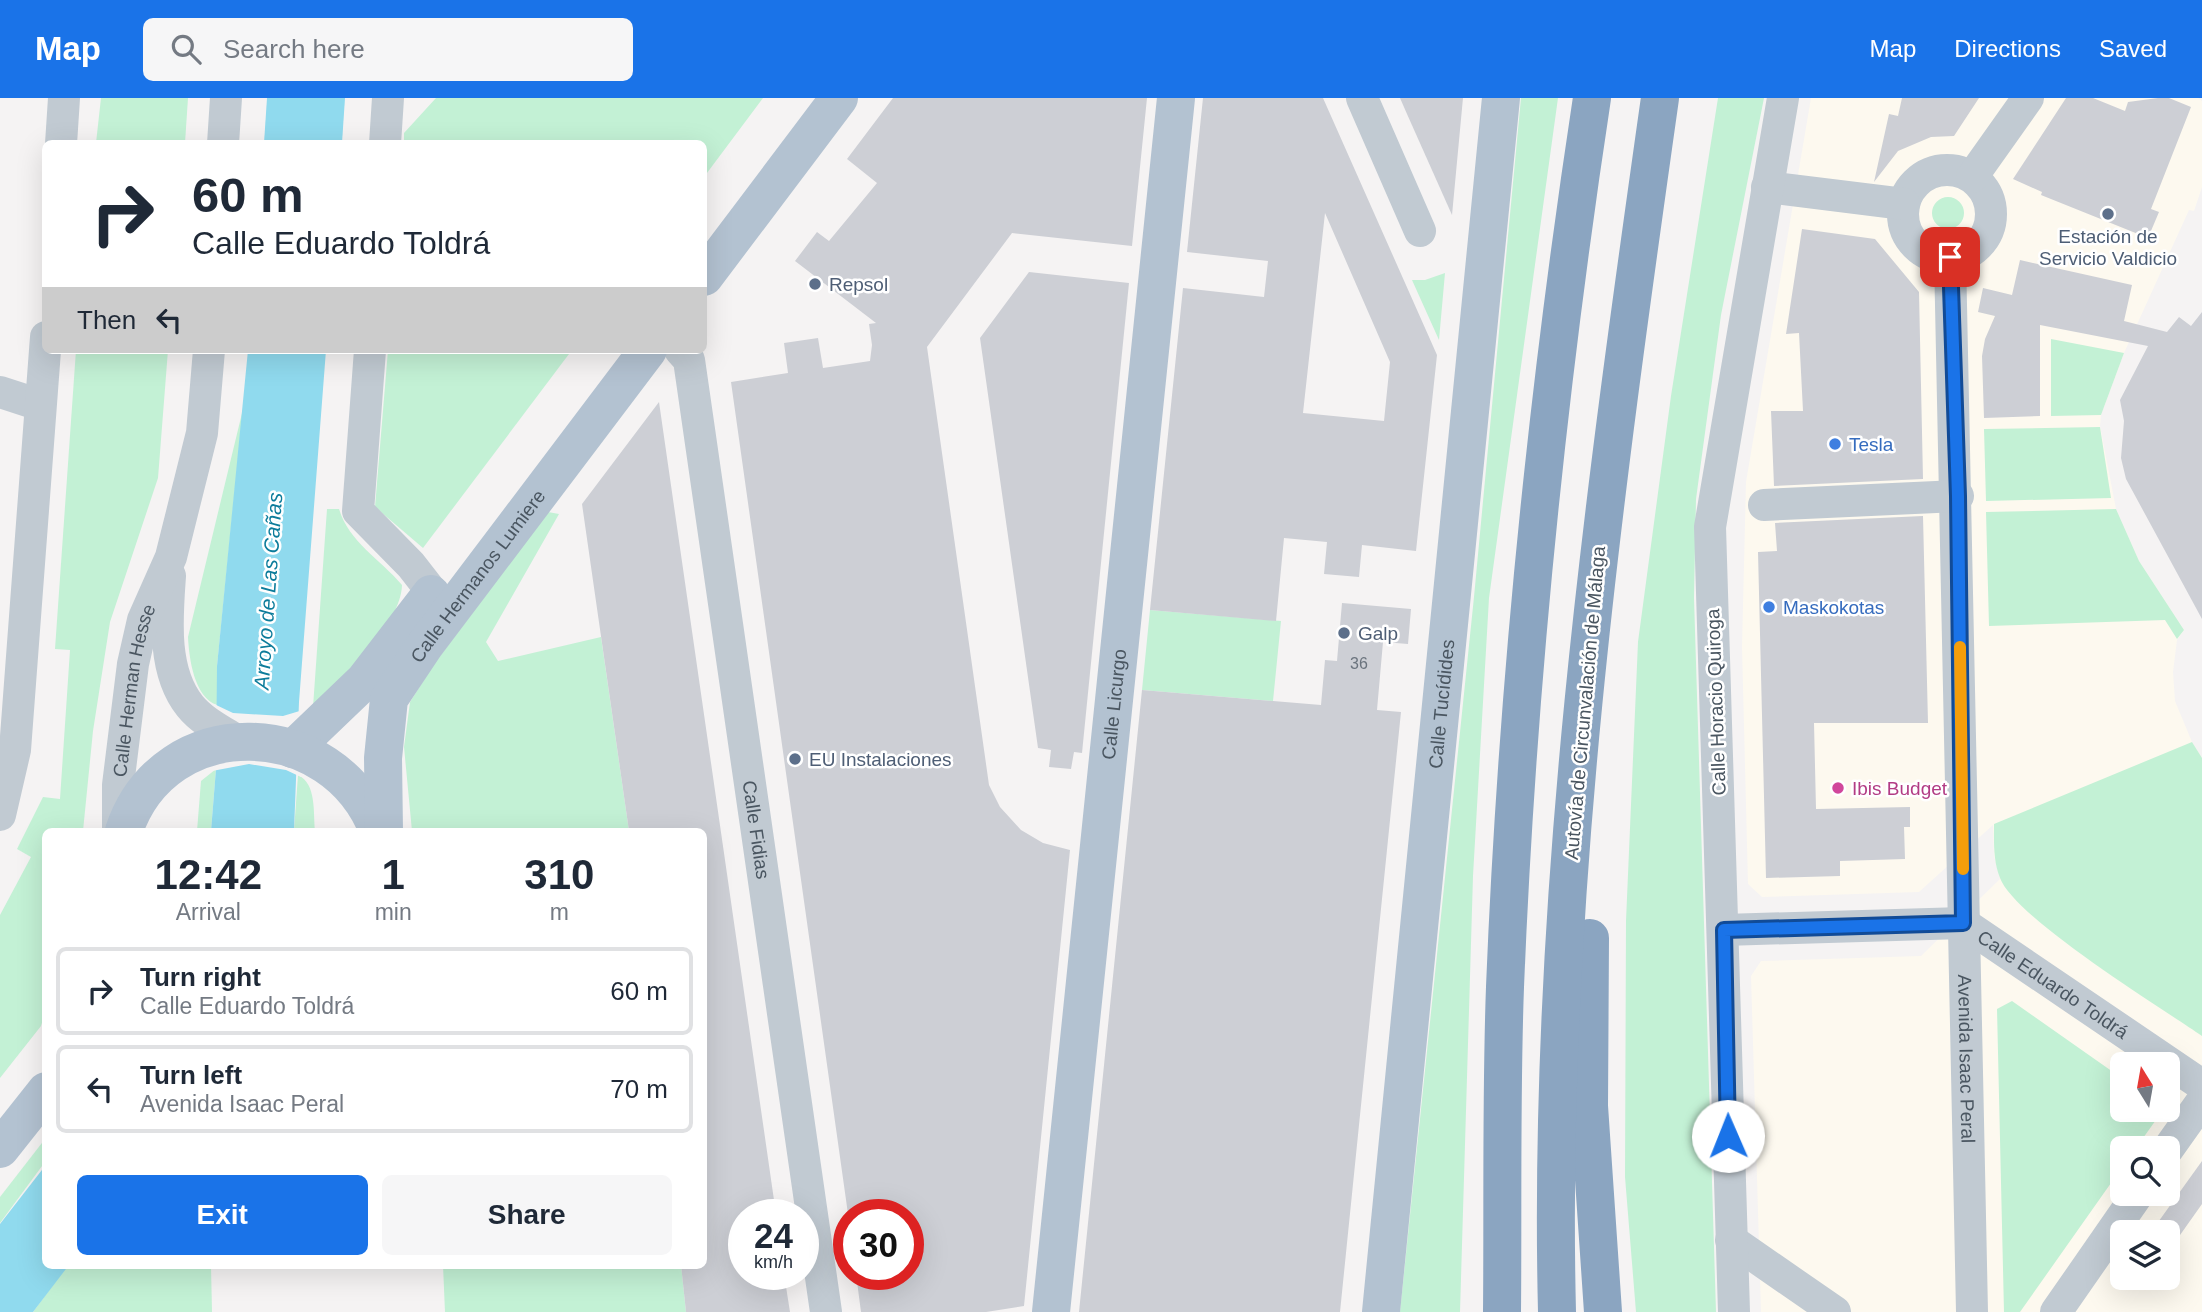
<!DOCTYPE html>
<html lang="en">
<head>
<meta charset="utf-8">
<style>
	body { margin:0; font-family:Arial,sans-serif; background:#f6f6f7; color:#1f2937; height:100vh; display:flex; flex-direction:column; font-size:26px; white-space:nowrap }
	* { box-sizing:border-box; margin:0 }
	p { font-size:23px; color:#747a83 }
	.icon { flex:none; width:38px; height:38px; fill:none; stroke:currentColor; stroke-width:2; stroke-linecap:round; stroke-linejoin:round }
	.map { position:relative; flex:1; overflow:hidden }
	.side { position:absolute; left:42px; top:730px; width:665px; height:441px; display:flex; flex-direction:column; background:#fff; border-radius:10px; box-shadow:0 7px 28px #0002 }
	.side>* { flex:none }
	.banner { position:absolute; left:42px; top:42px; width:665px; height:214px; border-radius:10px; box-shadow:0 7px 28px #0002; background:#fff; color:#1f2937; overflow:hidden }
	.needle { width:46px; rotate:349deg }
	.tools { position:absolute; left:2110px; top:954px; display:grid; gap:14px }
	.tools a { display:grid; place-items:center; width:70px; height:70px; border-radius:10px; background:#fff; box-shadow:0 7px 28px #0002; font-size:35px }
	.speed { position:absolute; left:728px; top:1101px; display:flex; gap:14px; font-size:35px; font-weight:700; text-align:center }
	.speed>* { display:grid; place-content:center; width:91px; height:91px; border-radius:50%; background:#fff; box-shadow:0 7px 28px #0002; line-height:1 }
	.speed small { font-size:18px; font-weight:400 }
	.speed .limit { border:10px solid #d22; background:#fff; color:#111 }
	.pin { position:absolute; display:grid; place-items:center; width:60px; height:60px; color:#fff; margin:-30px; border-radius:14px; box-shadow:0 4px 10px #0006 }
	.me { position:absolute; width:77px; margin:-38px; rotate:359deg; stroke-linejoin:round; filter:drop-shadow(0 0 5px #0008) }
	.turn { display:flex; align-items:center; gap:24px; height:147px; padding:0 35px; font-size:32px }
	.turn .icon { width:91px; height:91px; stroke-width:2.5 }
	.turn b { display:block; font-size:49px; line-height:60px }
	.then { display:flex; align-items:center; height:66px; padding:0 35px; background:#0003; gap:14px; font-size:26px }
	.eta { display:flex; justify-content:space-evenly; align-items:center; height:119px; text-align:center }
	.eta b { font-size:42px; font-weight:700; line-height:49px }
	.button { display:flex; gap:14px; margin-top:auto; padding:14px 35px }
	.button a { flex:1; height:80px; border-radius:10px; background:#1a73e8; color:#fff; font-size:28px; font-weight:700; line-height:80px; text-align:center }
	.button a+a { background:#f6f6f7; color:#1f2937 }
	ul { padding:0; list-style:none }
	li { display:flex; align-items:center; gap:21px; height:88px; margin:0 14px 10px; padding:0 21px; border:4px solid #e0e1e3; border-radius:10px }
	li div { flex:1 }
	li b { display:block; font-size:26px }
	li em { font-style:normal }
	header { display:flex; align-items:center; gap:42px; box-sizing:border-box; height:98px; padding:0 35px; background:#1a73e8; color:#fff }
	header strong { font-size:33px }
	nav { display:flex; gap:38px; margin-inline-start:auto; font-size:24px }
	.search { width:490px; height:63px; background:#f6f6f7; display:flex; align-items:center; gap:18px; box-sizing:border-box; padding:0 24px; border-radius:10px; color:#747a83; font-size:26px }
	.map>svg:first-child { display:block }
</style>
</head>
<body>
<header>
<strong>Map</strong>
<div class="search"><svg class="icon" aria-label="search" viewBox="0 0 24 24"><circle cx="10" cy="10" r="6"/><path d="M15 15l6 6"/></svg>Search here</div>
<nav><a>Map</a><a>Directions</a><a>Saved</a></nav>
</header>
<div class="map">
<svg width="2202" height="1214" viewBox="0 0 2202 1214">
	<rect width="100%" height="100%" fill="#f5f3f3"/>
	<!-- commercial -->
	<path fill="#fdf9ef" fill-rule="evenodd" d="M1811 0H2198L2202 3V89L2194 113 2189 112 2124 255 2101 317 2100 328 2116 411 2139 463 2184 532 2177 542 2173 574 2175 603 2192 644 2202 660V1214H1761L1751 878 1761 863 1921 858 2000 781 1994 758 1993 727 1919 794 1762 799 1748 786 1742 549 1746 384ZM2123 966H2168V1012H2123ZM2123 1050H2168V1096H2123ZM2123 1134H2168V1180H2123Z"/>
	<!-- green -->
	<g fill="#c3f1d5">
		<path d="M101 0H188L185 45H96Z"/>
		<path d="M436 0H763L704 79V46L404 45V35Z"/>
		<path d="M1521 0H1558L1489 500 1473 778 1460 1214H1400L1474 499Z"/>
		<path d="M1718 0H1764L1721 217 1696 401 1694 500 1716 1214H1636L1625 1079 1626 823 1638 544 1671 298Z"/>
		<circle cx="1948" cy="115" r="16"/>
		<path d="M1445 175 1439 242 1412 182H1425Z"/>
		<path d="M2051 241 2124 255 2101 317 2051 318Z"/>
		<path d="M76 252H168L158 380 110 524 93 633 83 733H46L45 915 41 928 0 980V817L31 759 17 751 43 699 60 701 70 552 55 551Z"/>
		<path d="M388 252H572L423 450 375 409Z"/>
		<path d="M243 311 217 568V607C194 599 189 560 188 539Z"/>
		<path d="M2100 329 2111 400 1986 403 1984 331Z"/>
		<path d="M327 411H339C349 444 380 461 402 487 401 526 341 585 313 609Z"/>
		<path d="M2116 411 2139 463 2184 532 2177 541 2165 522 1989 528 1986 414Z"/>
		<path d="M548 414 559 416 486 544 498 563 601 539 629 733H412L404 649 410 604 434 566Z"/>
		<path d="M1150 512 1281 523 1273 603 1142 592Z"/>
		<path d="M2192 644 2202 660V938C2160 909 2015 820 2000 780 1993 763 1994 744 1994 726Z"/>
		<path d="M216 671 211 733H197L201 683Z"/>
		<path d="M298 677C317 686 313 715 315 733H294Z"/>
		<path d="M2012 903 2123 981V1012H2163L2136 1050H2123V1068L2020 1214H2004L1997 911Z"/>
		<path d="M45 1041V1064L0 1125V1099Z"/>
		<path d="M68 1167H211L212 1214H33Z"/>
		<path d="M443 1167H681L686 1214H445Z"/>
	</g>
	<!-- water -->
	<g fill="#90daee">
		<path d="M267 0H345L342 45H264Z"/>
		<path d="M248 252H326L299 604 294 733H211L216 671 217 568Z"/>
		<path d="M45 1068 46 1167H69L33 1214H0V1126Z"/>
	</g>
	<!-- pier -->
	<path fill="#f5f3f3" d="M214 606 233 615 283 618 303 612 301 679 286 672 249 666 212 673Z"/>
	<!-- building -->
	<g fill="#cdcfd5" fill-rule="evenodd">
		<path d="M893 0H1147L1132 148 1012 135 927 249 989 687 1000 709 1021 732 1043 745 1070 752 1024 1208 986 1214H861L856 1176H908V1116H848L731 284 788 275 784 245 818 240 823 270 870 263 872 247 869 226 876 225 795 163 817 134 829 143 877 85 847 61Z"/>
		<path d="M1203 0H1323L1437 257 1416 453 1362 447 1359 479 1324 476 1327 444 1284 440 1276 523 1150 512 1183 190 1264 199 1268 163 1187 154ZM1325 115 1390 264 1384 323 1303 315Z"/>
		<path d="M1400 0H1463L1452 117 1407 16Z"/>
		<path d="M1902 0H1979L1954 38 1931 39 1898 53 1874 84 1889 16 1898 18Z"/>
		<path d="M2066 0H2093L2125 13 2128 4 2158 0H2169L2191 9 2151 111 2159 114 2148 140 2041 97 2042 94 2013 81Z"/>
		<path d="M1802 131 1875 141 1919 194 1923 381 1774 388 1771 313H1803L1799 235 1786 236Z"/>
		<path d="M2020 162 2132 187 2124 223 2167 234 2179 219 2191 228 2202 214V521L2126 381 2121 360 2124 323 2120 302 2148 248 2040 227V318L1984 320 1982 258 1985 241 1995 218 1978 214 1983 190 2012 197Z"/>
		<path d="M1029 174 1129 185 1082 655 1074 654 1071 671 1049 669 1051 652 1038 650 980 240Z"/>
		<path d="M659 304 776 1116H744V1176H784L790 1214H686L681 1167H704V733H629L582 406Z"/>
		<path d="M1923 418 1928 625H1814L1816 711 1910 709V729H1904L1905 761 1840 763V778L1766 780 1758 454 1777 453 1775 425Z"/>
		<path d="M1342 505 1411 511 1408 546 1383 544 1377 612 1401 614 1340 1214H1079L1142 592 1321 607 1325 562 1337 563Z"/>
		<path d="M2202 1063V1106L2168 1154V1134H2151Z"/>
	</g>
	<g fill="none" stroke-linecap="round" stroke-linejoin="round">
		<!-- minor -->
		<g stroke="#c1cad2" stroke-width="32">
			<path d="M1362 0 1420 133"/>
			<path d="M61 46 64 0"/>
			<path d="M223 46 226 0"/>
			<path d="M385 46 388 0"/>
			<circle cx="1947" cy="116" r="44"/>
			<path d="M1972 79 2028 0"/>
			<path d="M1767 89 1904 106"/>
			<path id="s1" d="M1950 159 1972 1214"/>
			<path d="M370 252 358 413 411 467 432 494"/>
			<path id="s2" d="M680 252 689 262 826 1214"/>
			<path d="M0 294 40 307"/>
			<path d="M1764 407 1958 398"/>
			<path d="M170 478C167 520 162 573 190 608 202 623 222 633 238 643"/>
			<path d="M0 717 15 652 46 239"/>
			<path id="s3" d="M118 733V687L133 566 143 522 171 459 202 335 209 252"/>
			<path id="s4" d="M1724 832 1963 825 2202 987"/>
			<path d="M2168 1051 2202 1003"/>
			<path d="M1731 1142 1835 1214"/>
			<path d="M1734 1214 1710 429 1783 0"/>
			<path d="M2056 1214 2138 1096"/>
		</g>
		<!-- major -->
		<g stroke="#b3c2d1" stroke-width="38">
			<path d="M704 179 839 0"/>
			<path d="M293 651 364 583 431 496"/>
			<path d="M124 733C165 611 334 617 378 733"/>
			<path id="s5" d="M384 733 383 660 389 601 425 547 648 252"/>
			<path d="M0 1051 46 993"/>
			<path id="s6" d="M1051 1214 1176 0"/>
			<path id="s7" d="M1381 1214 1501 0"/>
		</g>
		<!-- highway -->
		<g stroke="#8ba5c1" stroke-width="38">
			<path d="M1590 840 1589 1008 1603 1214"/>
			<path d="M1502 1214C1503 1106 1501 997 1505 889 1517 591 1547 295 1592 0"/>
			<path d="M1557 1214C1547 807 1603 402 1660 0"/>
		</g>
	</g>
	<g fill="none" stroke-linecap="round" stroke-linejoin="round">
		<!-- route casing -->
		<g stroke="#114b97" stroke-width="18">
			<path id="route" d="M1728 1038 1724 832 1963 825 1958 398 1950 159"/>
		</g>
		<!-- route -->
		<use href="#route" stroke="#1a73e8" stroke-width="12"/>
		<!-- slow -->
		<path stroke="#f59e0b" stroke-width="12" d="M1960 549 1963 771"/>
	</g>
	<!-- markers -->
	<g fill="#5c6f8a" stroke="#fff" stroke-width="2.5">
		<circle cx="2108" cy="116" r="7"/>
		<circle cx="815" cy="186" r="7"/>
		<circle cx="1344" cy="535" r="7"/>
		<circle cx="795" cy="661" r="7"/>
	</g>
	<g fill="#3f7fe0" stroke="#fff" stroke-width="2.5">
		<circle cx="1835" cy="346" r="7"/>
		<circle cx="1769" cy="509" r="7"/>
	</g>
	<circle fill="#d1479c" stroke="#fff" stroke-width="2.5" cx="1838" cy="690" r="7"/>
	<g text-anchor="middle" dominant-baseline="central" stroke-width="5" stroke-linejoin="round" paint-order="stroke">
		<!-- number labels -->
		<g font-size="16" fill="#6b747e">
			<text x="1359" y="565">36</text>
		</g>
		<!-- service labels -->
		<g font-size="19" fill="#4e5e75" stroke="#fff" text-anchor="start">
			<text x="2108" y="138" text-anchor="middle">Estación de<tspan x="2108" dy="22">Servicio Valdicio</tspan></text>
			<text x="829" y="186">Repsol</text>
			<text x="1358" y="535">Galp</text>
			<text x="809" y="661">EU Instalaciones</text>
		</g>
		<!-- shop labels -->
		<g font-size="19" fill="#366cbe" stroke="#fff" text-anchor="start">
			<text x="1849" y="346">Tesla</text>
			<text x="1783" y="509">Maskokotas</text>
		</g>
		<!-- street labels -->
		<g font-size="19" fill="#4a5661" stroke="#fff">
			<text stroke="none"><textPath href="#s5" startOffset="284">Calle Hermanos Lumiere</textPath></text>
			<text stroke="none"><textPath href="#s3" startOffset="142">Calle Herman Hesse</textPath></text>
			<text transform="translate(1716 604) rotate(-92)">Calle Horacio Quiroga</text>
			<text transform="translate(1585 605) rotate(-85)">Autovía de Circunvalación de Málaga</text>
			<text stroke="none"><textPath href="#s6" startOffset="611">Calle Licurgo</textPath></text>
			<text stroke="none"><textPath href="#s7" startOffset="611">Calle Tucídides</textPath></text>
			<text stroke="none"><textPath href="#s2" startOffset="488">Calle Fidias</textPath></text>
			<text stroke="none"><textPath href="#s4" startOffset="348">Calle Eduardo Toldrá</textPath></text>
			<text stroke="none"><textPath href="#s1" startOffset="802">Avenida Isaac Peral</textPath></text>
		</g>
		<!-- hotel labels -->
		<g font-size="19" fill="#b23c85" stroke="#fff" text-anchor="start">
			<text x="1852" y="690">Ibis Budget</text>
		</g>
		<!-- water labels -->
		<g font-size="21" font-style="italic" fill="#0c7c9b" stroke="#fff">
			<text transform="translate(268 493) rotate(-86)">Arroyo de Las Cañas</text>
		</g>
	</g>
</svg>
<div class="tools">
<a><svg class="needle" viewBox="-14 -14 28 28"><path d="M0-13l5 13h-10z" fill="#e53935"/><path d="M0 13l5-13h-10z" fill="#747a83"/></svg></a>
<a><svg class="icon" aria-label="search" viewBox="0 0 24 24"><circle cx="10" cy="10" r="6"/><path d="M15 15l6 6"/></svg></a>
<a><svg class="icon" aria-label="layers" viewBox="0 0 24 24"><path d="M12 4l9 5-9 5-9-5zM3 14l9 5 9-5"/></svg></a>
</div>
<div class="speed"><div>24<small>km/h</small></div><div class="limit">30</div></div>
<div class="pin" style="left:1950px;top:159px;background:#d93025"><svg class="icon" aria-label="arrive" viewBox="0 0 24 24"><path d="M6 21V4h12l-3 4 3 4H6"/></svg></div>
<svg class="me" style="left:1728px;top:1038px" viewBox="-20 -20 40 40"><circle r="19" fill="#fff"/><path d="M0-13L10 11 0 6-10 11z" fill="#1a73e8"/></svg>
<div class="banner">
<div class="turn"><svg class="icon" aria-label="right" viewBox="0 0 24 24"><path d="M7 20v-9h11M14 6l5 5-5 5"/></svg><div><b>60 m</b>Calle Eduardo Toldrá</div></div>
<div class="then">Then<svg class="icon" aria-label="left" viewBox="0 0 24 24"><path d="M17 20v-9H6M10 6l-5 5 5 5"/></svg></div>
</div>
<section class="side">
<div class="eta">
<div><b>12:42</b><p>Arrival</p></div>
<div><b>1</b><p>min</p></div>
<div><b>310</b><p>m</p></div>
</div>
<ul>
<li><svg class="icon" aria-label="right" viewBox="0 0 24 24"><path d="M7 20v-9h11M14 6l5 5-5 5"/></svg><div><b>Turn right</b><p>Calle Eduardo Toldrá</p></div><em>60 m</em></li>
<li><svg class="icon" aria-label="left" viewBox="0 0 24 24"><path d="M17 20v-9H6M10 6l-5 5 5 5"/></svg><div><b>Turn left</b><p>Avenida Isaac Peral</p></div><em>70 m</em></li>
</ul>
<div class="button"><a>Exit</a><a>Share</a></div>
</section>
</div>
</body>
</html>
